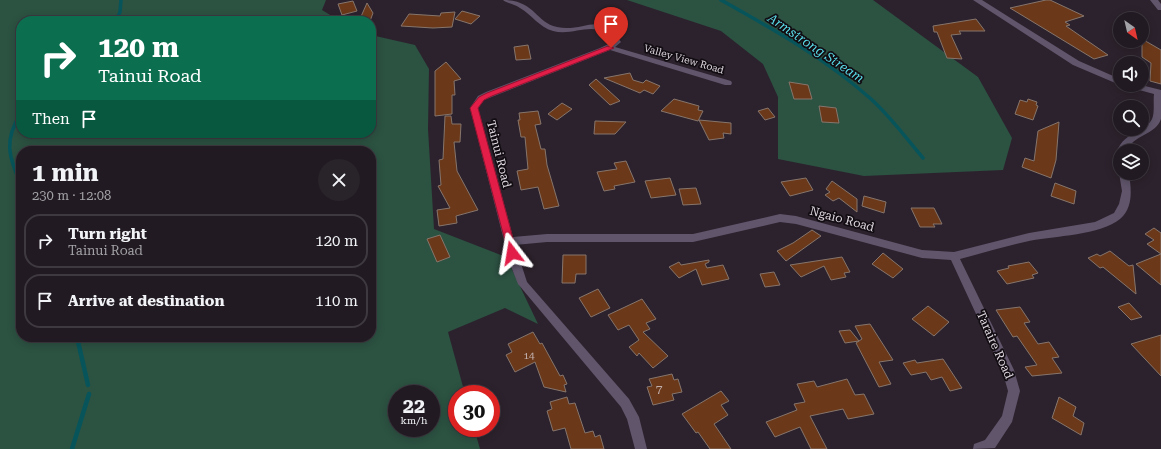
<!DOCTYPE html>
<html lang="en">
<head>
<meta charset="utf-8">
<style>
	body { margin:0; font-family:"Roboto Serif",serif; background:#29232a; color:#f1f3f6; height:100vh; display:flex; flex-direction:column; font-size:15px; white-space:nowrap }
	* { box-sizing:border-box; margin:0 }
	p { font-size:13px; color:#a2a1a5 }
	.icon { flex:none; width:22px; height:22px; fill:none; stroke:currentColor; stroke-width:2; stroke-linecap:round; stroke-linejoin:round }
	.map { position:relative; flex:1; overflow:hidden }
	.drawer { position:absolute; left:16px; top:146px; width:360px; height:196px; display:flex; flex-direction:column; background:#211a22; border-radius:16px; box-shadow:0 2px 10px #0003,0 0 0 1px #3e3840 }
	.drawer>* { flex:none }
	.top-card { position:absolute; left:16px; top:16px; width:360px; height:122px; border-radius:16px; box-shadow:0 2px 10px #0003,0 0 0 1px #3e3840; background:#0b6e4f; color:#fff; overflow:hidden }
	.needle { width:26px; rotate:146deg }
	.controls { position:absolute; left:1113px; top:12px; display:grid; gap:8px }
	.controls a { display:grid; place-items:center; width:36px; height:36px; border-radius:50%; background:#211a22; box-shadow:0 2px 10px #0003,0 0 0 1px #3e3840; font-size:20px }
	.speed { position:absolute; left:388px; top:385px; display:flex; gap:8px; font-size:20px; font-weight:700; text-align:center }
	.speed>* { display:grid; place-content:center; width:52px; height:52px; border-radius:50%; background:#211a22; box-shadow:0 2px 10px #0003,0 0 0 1px #3e3840; line-height:1 }
	.speed small { font-size:10px; font-weight:400 }
	.speed .limit { border:6px solid #d22; background:#fff; color:#111 }
	.pin { position:absolute; display:grid; place-items:center; width:34px; height:34px; color:#fff; margin:-41px -17px; border-radius:50% 50% 50% 0; rotate:-45deg; box-shadow:0 0 4px #0007 }
	.pin .icon { rotate:45deg }
	.me { position:absolute; width:44px; margin:-22px; rotate:346deg; stroke-linejoin:round; filter:drop-shadow(0 0 3px #0008) }
	.turn { display:flex; align-items:center; gap:14px; height:84px; padding:0 16px; font-size:18px }
	.turn .icon { width:52px; height:52px; stroke-width:2.5 }
	.turn b { display:block; font-size:28px; line-height:34px }
	.then { display:flex; align-items:center; height:38px; padding:0 16px; background:#0003; gap:8px; font-size:15px }
	.round { display:grid; place-items:center; flex:none; width:42px; height:42px; border-radius:21px; background:#29232a }
	.head { display:flex; align-items:center; justify-content:space-between; height:68px; padding:0 16px }
	h1 { font-size:24px; font-weight:700; line-height:30px }
	ul { padding:0; list-style:none }
	li { display:flex; align-items:center; gap:12px; height:54px; margin:0 8px 6px; padding:0 8px; border:2px solid #3e3840; border-radius:16px }
	li div { flex:1 }
	li b { display:block; font-size:15px }
	li em { font-style:normal }
	.map>svg:first-child { display:block }
</style>
</head>
<body>
<div class="map">
<svg width="1161" height="449" viewBox="0 0 1161 449">
	<rect width="100%" height="100%" fill="#2c222d"/>
	<!-- green -->
	<g fill="#2c5242" fill-rule="evenodd">
		<path d="M0 0H326L322 10 340 21H21V133H371V35L415 45 429 69 428 129 434 229 506 257 538 324 505 308 448 332 465 394H457V428H474L480 449H0ZM21 151H371V337H21ZM397 394H431V428H397Z"/>
		<path d="M627 0H873L978 77 1012 138 1003 170 864 176 778 159V97L763 64 721 31Z"/>
	</g>
	<g fill="none" stroke-linecap="round" stroke-linejoin="round">
		<!-- stream-far1 -->
		<g stroke="#07555b" stroke-width="3.5">
			<path d="M721 0C773 29 826 59 871 99 890 116 906 138 923 158"/>
			<path d="M116 21 120 12 121 0"/>
			<path d="M21 113C3 141 9 156 21 185"/>
		</g>
		<!-- stream -->
		<g stroke="#07555b" stroke-width="4.5">
			<path d="M77 337 88 385"/>
			<path d="M72 449 89 394"/>
		</g>
	</g>
	<!-- building -->
	<g fill="#6b3919" stroke="#86756c">
		<path d="M1046 0H1050L1084 16 1065 22 1070 25 1066 26 1108 55 1094 59 1010 8Z"/>
		<path d="M353 1 357 11 342 15 338 4Z"/>
		<path d="M367 3 373 13 370 21H359Z"/>
		<path d="M462 11 480 16 471 24 455 19Z"/>
		<path d="M455 12 452 27 433 28 401 26 409 14 440 16 441 13Z"/>
		<path d="M976 19 985 31H959L961 34 951 35 962 59 947 58 937 32H934L933 26Z"/>
		<path d="M1142 39 1161 50V84L1150 81 1151 63 1142 57Z"/>
		<path d="M528 45 531 59 516 60 514 47Z"/>
		<path d="M446 62 461 79 454 81 455 95H452V114L435 116V71Z"/>
		<path d="M630 73 633 80 643 83 646 80 660 86 653 94 644 90 640 93 604 78Z"/>
		<path d="M596 79 620 101 610 105 589 85Z"/>
		<path d="M789 82 808 85 812 99H794Z"/>
		<path d="M674 99 699 106 698 110 703 111 698 121 661 111Z"/>
		<path d="M1028 99 1037 102 1036 105 1038 106 1033 120 1015 114 1020 100 1027 102Z"/>
		<path d="M562 103 572 109 557 120 548 114Z"/>
		<path d="M819 106 836 108 839 123 822 122Z"/>
		<path d="M768 108 775 117 765 120 758 111Z"/>
		<path d="M538 111 541 124 535 125 541 149H545L547 165 559 206 544 209 538 187 521 190 517 171 528 169 525 137H521L518 120H520L519 113Z"/>
		<path d="M445 116H451L452 124H461L460 142H454L457 171 478 210 456 216 457 223 439 226 437 210 450 208 438 186 441 185 439 160 443 159Z"/>
		<path d="M699 120 731 123V134L723 133 724 138 709 140Z"/>
		<path d="M595 121 626 122 615 134H594Z"/>
		<path d="M1059 122 1056 160 1051 178 1022 167 1025 158 1034 161 1038 131Z"/>
		<path d="M626 161 635 182 614 186 615 189 604 191 597 172 617 169 614 163Z"/>
		<path d="M670 178 676 195 651 198 645 181Z"/>
		<path d="M806 178 813 190 790 196 781 182Z"/>
		<path d="M832 181 857 199V212L839 198 833 201 825 195 830 192 826 189Z"/>
		<path d="M1055 183 1076 191 1074 204 1051 196Z"/>
		<path d="M696 188 701 204 683 205 679 189Z"/>
		<path d="M864 196 886 202 884 213 862 206Z"/>
		<path d="M911 208H934L942 224H933L935 227H920Z"/>
		<path d="M1154 228 1161 233V285L1136 264 1161 254 1147 244 1154 240 1145 234Z"/>
		<path d="M812 230 821 236 786 261 777 251 793 243Z"/>
		<path d="M440 235 450 257 437 262 427 239Z"/>
		<path d="M1110 251 1129 266 1133 265 1136 294 1103 267 1100 268 1088 258 1097 254 1100 256Z"/>
		<path d="M883 253 903 269 893 278 872 264Z"/>
		<path d="M563 255H586V274H576L575 283H562Z"/>
		<path d="M842 257 850 272 844 273 846 277 831 280 824 266 801 277 790 265Z"/>
		<path d="M709 260V262L705 264 707 268 723 265 729 279 702 285 696 269 679 278 669 267 679 262 681 265Z"/>
		<path d="M1029 262 1038 273 1032 275 1034 278 1007 284 997 271 1009 268 1008 266Z"/>
		<path d="M774 272 780 285 765 287 760 274Z"/>
		<path d="M598 289 610 308 591 317 579 298Z"/>
		<path d="M642 299 656 319 646 323 650 329 643 332 668 356 653 368 639 353 637 356 629 347 639 340 629 325 618 330 608 315Z"/>
		<path d="M1129 303 1142 317 1131 320 1118 307Z"/>
		<path d="M928 306 949 322 934 336 912 319Z"/>
		<path d="M1020 307 1030 322 1024 323 1038 344 1049 342 1059 357 1052 358 1062 373 1032 376 1025 367 1037 365 1017 336 1013 337 996 310Z"/>
		<path d="M870 324 893 360 879 362 891 384 879 387 856 343 862 339 855 326Z"/>
		<path d="M850 330 859 341 845 343 839 331Z"/>
		<path d="M533 332 540 344 542 343 560 376 563 375 567 384 564 385 566 392 544 387 535 362 515 372 506 355 512 352 508 344Z"/>
		<path d="M1161 335V376L1131 344Z"/>
		<path d="M943 359 962 388 950 391 942 377 931 380 926 372 911 375 903 363 915 360 917 363Z"/>
		<path d="M672 374 674 380 678 379 682 392 672 394 674 400 653 405 647 387 652 386 649 379Z"/>
		<path d="M847 379 855 395 864 394 874 414 848 419 843 409 810 416 827 449H811L800 427 775 437 766 422 797 410 794 404 805 402 797 384 814 381 817 387Z"/>
		<path d="M721 391 729 401 721 405 728 415 714 424 731 449H710L698 432 696 433 682 414Z"/>
		<path d="M567 397 569 404 575 403 585 433 593 431 595 437 600 435 604 449H571L565 428 553 431 547 411 552 409 550 402Z"/>
		<path d="M1059 397 1076 407 1073 416 1084 423 1081 435 1052 418Z"/>
	</g>
	<g fill="none" stroke-linecap="round" stroke-linejoin="round">
		<!-- minor -->
		<g fill="#60556b" fill-rule="evenodd">
			<path d="M503 0C535 0 535 22 557 27 585 33 600 9 621 42L615 47 731 81 732 83 731 85H725L610 50 484 100 478 108 513 237 547 234H693L780 214 796 216 922 250 954 252 1029 233 1095 222 1114 213 1119 204 1122 191 1119 173H1129C1131 188 1134 207 1120 219 1101 235 1054 236 1029 241 1006 246 983 253 960 259L1014 370 1020 391 1012 422 995 448 973 449 974 444 985 440 1002 416 1008 391 1002 370 951 260 922 258 796 224 780 222 693 242H547L515 245 527 282 629 399 639 417 647 449H635L627 419 621 407 518 284 510 264 470 108 478 96 486 92 600 48 613 42C598 17 575 37 553 31 539 27 532 15 520 8 515 4 508 4 503 0Z"/>
			<path d="M973 0H982L1079 61 1120 79V85L1073 65Z"/>
			<path d="M1127 85H1141L1161 90C1161 99 1161 111 1161 119 1156 135 1132 135 1127 151H1120V154L1117 151C1125 131 1145 133 1152 119 1155 112 1153 101 1154 94L1128 87Z"/>
		</g>
		<!-- tertiary -->
		<path fill="#60556b" fill-rule="evenodd" d="M1150 0H1158L1161 4V10H1158Z"/>
	</g>
	<!-- route -->
	<path fill="#e11d48" stroke="#92132f" d="M608 46 614 48 492 96 484 100 478 108 517 253 516 256H509L470 108 479 97 487 93Z"/>
	<g text-anchor="middle" dominant-baseline="central" stroke-width="3.5" stroke-linejoin="round" paint-order="stroke">
		<!-- far-street labels -->
		<g font-size="10" fill="#dfd8df" stroke="#120d12">
			<text transform="translate(684 59) rotate(16)">Valley View Road</text>
		</g>
		<!-- number labels -->
		<g font-size="10" fill="#c2b0ae">
			<text x="529" y="355">14</text>
		</g>
		<!-- street labels -->
		<g font-size="12" fill="#dfd8df" stroke="#120d12">
			<text transform="translate(499 154) rotate(76)">Tainui Road</text>
			<text transform="translate(842 219) rotate(15)">Ngaio Road</text>
			<text transform="translate(995 345) rotate(66)">Taraire Road</text>
		</g>
		<!-- near-number labels -->
		<g font-size="12" fill="#c2b0ae">
			<text x="659" y="389">7</text>
		</g>
		<!-- water labels -->
		<g font-size="13" font-style="italic" fill="#5adde9" stroke="#120d12">
			<text transform="translate(816 48) rotate(34)">Armstrong Stream</text>
		</g>
	</g>
</svg>
<div class="controls">
<a><svg class="needle" viewBox="-14 -14 28 28"><path d="M0-13l5 13h-10z" fill="#e53935"/><path d="M0 13l5-13h-10z" fill="#a2a1a5"/></svg></a>
<a><svg class="icon" aria-label="sound" viewBox="0 0 24 24"><path d="M4 9h4l5-4v14l-5-4H4zM17 9q2 3 0 6"/></svg></a>
<a><svg class="icon" aria-label="search" viewBox="0 0 24 24"><circle cx="10" cy="10" r="6"/><path d="M15 15l6 6"/></svg></a>
<a><svg class="icon" aria-label="layers" viewBox="0 0 24 24"><path d="M12 4l9 5-9 5-9-5zM3 14l9 5 9-5"/></svg></a>
</div>
<div class="speed"><div>22<small>km/h</small></div><div class="limit">30</div></div>
<div class="pin" style="left:611px;top:48px;background:#d93025"><svg class="icon" aria-label="arrive" viewBox="0 0 24 24"><path d="M6 21V4h12l-3 4 3 4H6"/></svg></div>
<svg class="me" style="left:512px;top:253px" viewBox="-20 -20 40 40"><path d="M0-17L14 15 0 8-14 15z" fill="#e11d48" stroke="#fff" stroke-width="4"/></svg>
<div class="top-card">
<div class="turn"><svg class="icon" aria-label="right" viewBox="0 0 24 24"><path d="M7 20v-9h11M14 6l5 5-5 5"/></svg><div><b>120 m</b>Tainui Road</div></div>
<div class="then">Then<svg class="icon" aria-label="arrive" viewBox="0 0 24 24"><path d="M6 21V4h12l-3 4 3 4H6"/></svg></div>
</div>
<section class="drawer">
<div class="head"><div><h1>1 min</h1><p>230 m · 12:08</p></div><a class="round"><svg class="icon" aria-label="close" viewBox="0 0 24 24"><path d="M6 6l12 12M18 6L6 18"/></svg></a></div>
<ul>
<li><svg class="icon" aria-label="right" viewBox="0 0 24 24"><path d="M7 20v-9h11M14 6l5 5-5 5"/></svg><div><b>Turn right</b><p>Tainui Road</p></div><em>120 m</em></li>
<li><svg class="icon" aria-label="arrive" viewBox="0 0 24 24"><path d="M6 21V4h12l-3 4 3 4H6"/></svg><div><b>Arrive at destination</b></div><em>110 m</em></li>
</ul>
</section>
</div>
</body>
</html>
